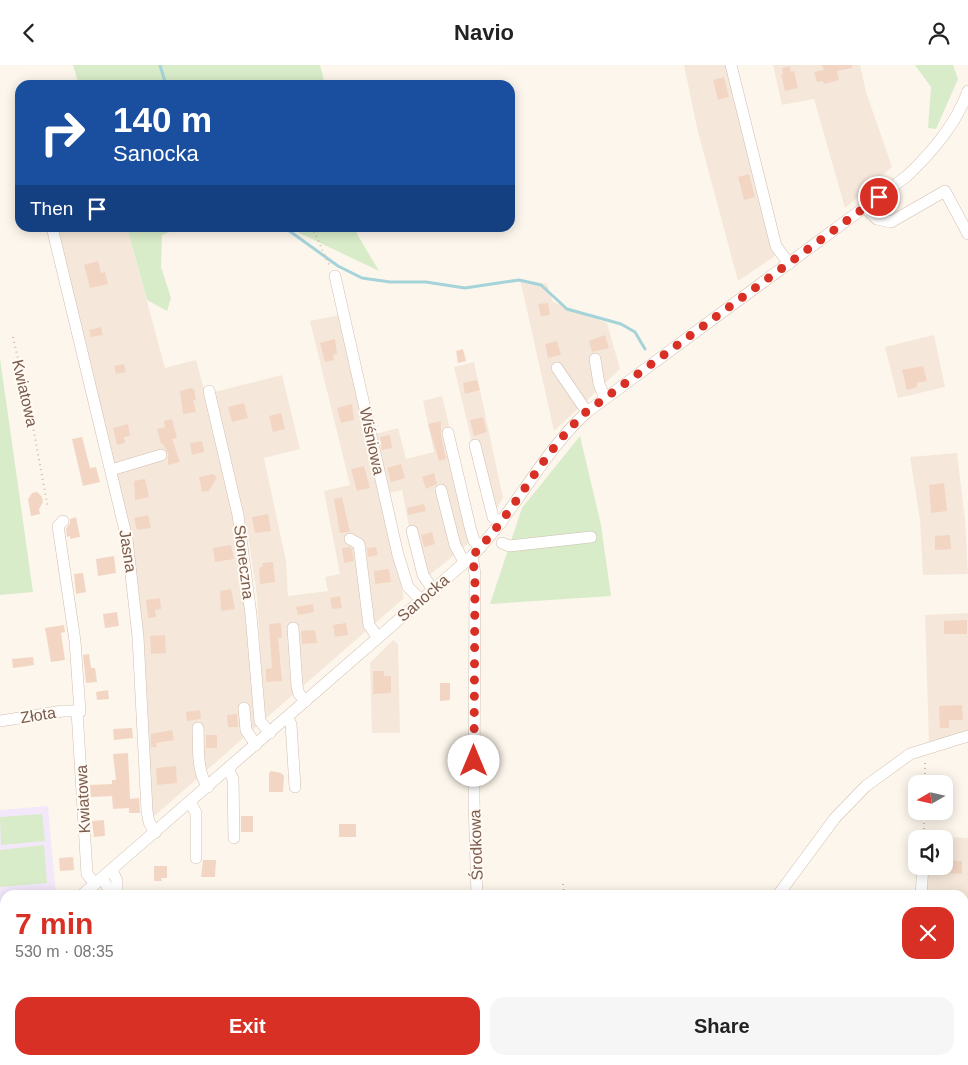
<!DOCTYPE html>
<html lang="en">
<head>
<meta charset="utf-8">
<style>
	body { margin:0; font-family:Arial,sans-serif; background:#f6f6f6; color:#222; height:100vh; display:flex; flex-direction:column; font-size:19px; white-space:nowrap }
	* { box-sizing:border-box; margin:0 }
	p { font-size:16px; color:#767676 }
	.icon { flex:none; width:28px; height:28px; fill:none; stroke:currentColor; stroke-width:2; stroke-linecap:round; stroke-linejoin:round }
	.map { position:relative; flex:1; overflow:hidden }
	.side { position:absolute; left:0px; top:825px; width:969px; height:175px; display:flex; flex-direction:column; background:#fff; border-radius:15px 15px 0 0; box-shadow:0 2px 12px #0003 }
	.side>* { flex:none }
	.hud { position:absolute; left:15px; top:15px; width:500px; height:152px; border-radius:15px; box-shadow:0 2px 12px #0003; background:#1a4fa0; color:#fff; overflow:hidden }
	.needle { width:32px; rotate:261deg }
	.controls { position:absolute; left:908px; top:710px; display:grid; gap:10px }
	.controls a { display:grid; place-items:center; width:45px; height:45px; border-radius:10px; background:#fff; box-shadow:0 2px 12px #0003; font-size:25px }
	.pin { position:absolute; display:grid; place-items:center; width:42px; height:42px; color:#fff; margin:-21px; border:2px solid #fff; border-radius:50%; box-shadow:0 1px 5px #0007 }
	.me { position:absolute; width:55px; margin:-28px; rotate:0deg; stroke-linejoin:round; filter:drop-shadow(0 0 4px #0008) }
	.turn { display:flex; align-items:center; gap:18px; height:105px; padding:0 15px; font-size:22px }
	.turn .icon { width:65px; height:65px; stroke-width:2.5 }
	.turn b { display:block; font-size:35px; line-height:42px }
	.then { display:flex; align-items:center; height:48px; padding:0 15px; background:#0003; gap:10px; font-size:19px }
	.round { display:grid; place-items:center; flex:none; width:52px; height:52px; border-radius:15px; background:#f6f6f6 }
	.summary { display:flex; align-items:center; justify-content:space-between; height:85px; padding:0 15px }
	h1 { font-size:30px; font-weight:700; line-height:38px; color:#d93025 }
	.primary-button { display:flex; gap:10px; margin-top:auto; padding:10px 15px }
	.primary-button a { flex:1; height:58px; border-radius:15px; background:#d93025; color:#fff; font-size:20px; font-weight:700; line-height:58px; text-align:center }
	.primary-button a+a { background:#f6f6f6; color:#222 }
	header { display:flex; justify-content:space-between; align-items:center; height:65px; padding:0 15px; background:#fff; font-size:22px; font-weight:700 }
	.map>svg:first-child { display:block }
</style>
</head>
<body>
<header><svg class="icon" aria-label="back" viewBox="0 0 24 24"><path d="M15 5l-7 7 7 7"/></svg>Navio<svg class="icon" aria-label="person" viewBox="0 0 24 24"><circle cx="12" cy="8" r="4"/><path d="M4 21q1-7 8-7t8 7"/></svg></header>
<div class="map">
<svg width="968" height="1000" viewBox="0 0 968 1000">
	<rect width="100%" height="100%" fill="#fdf6ec"/>
	<!-- residential -->
	<g fill="#f5e8da">
		<path d="M684 0H727L775 191 738 216 697 63Z"/>
		<path d="M773 0H860L866 27 892 102 845 143 814 34 782 40Z"/>
		<path d="M57 163H127L165 303 196 295 211 350 238 471 257 661 151 754 138 541Z"/>
		<path d="M520 214 547 219 553 237 607 258 620 304 554 366Z"/>
		<path d="M340 250 404 533 264 655 257 531 249 478 214 327 282 310 300 384 264 393 286 496 288 531 328 526 325 512 340 509 324 426 350 420 310 256Z"/>
		<path d="M934 270 945 322 898 333 885 282Z"/>
		<path d="M474 297 503 433 490 453 454 302Z"/>
		<path d="M442 331 476 472 420 518 402 425 390 428 376 369 398 363 406 394 434 387 423 336Z"/>
		<path d="M957 388 965 455 968 509 923 510 920 454 910 392Z"/>
		<path d="M968 548V666L929 679 925 550Z"/>
		<path d="M393 575 398 579 400 668H372L370 598Z"/>
		<path d="M927 771 968 773V1000H914L915 995H964V830H924L925 801H944V774H926Z"/>
	</g>
	<!-- education -->
	<path fill="#f3e8fa" d="M48 741 56 830H5V880L0 882V745Z"/>
	<!-- green -->
	<g fill="#d8ecc9">
		<path d="M73 0H320L325 20H79Z"/>
		<path d="M915 0H953L958 14 936 64 928 63 931 22Z"/>
		<path d="M127 163H180L162 170 161 202 171 233 167 246 147 235Z"/>
		<path d="M289 163H356L357 169 379 206Z"/>
		<path d="M0 293 33 527 0 530Z"/>
		<path d="M580 371 601 460 611 531 490 539 522 443Z"/>
		<path d="M42 749 45 776 1 780 0 752Z"/>
		<path d="M44 780 47 818 0 822V785Z"/>
	</g>
	<g fill="none" stroke-linecap="round" stroke-linejoin="round">
		<!-- stream -->
		<g stroke="#a5d3da" stroke-width="3">
			<path d="M160 0 166 20"/>
			<path d="M284 162 338 201 362 213 390 217H426L465 223 519 215 541 220 567 244 621 259 635 267 645 284"/>
		</g>
	</g>
	<!-- building -->
	<g fill="#f3d5c3">
		<path d="M822 0H852V3L837 6 839 15 824 19 823 16 817 17 814 7 824 5Z"/>
		<path d="M790 1 791 7 794 6 798 23 785 26 781 9H783L782 3Z"/>
		<path d="M724 12 729 32 718 35 713 15Z"/>
		<path d="M749 109 755 132 744 135 738 112Z"/>
		<path d="M98 196 101 208 105 207 108 219 90 223 84 200Z"/>
		<path d="M548 238 550 250 541 251 538 239Z"/>
		<path d="M101 262 103 270 91 272 89 265Z"/>
		<path d="M605 270 609 283 592 287 589 276Z"/>
		<path d="M335 274 337 289 333 290 334 295 325 297 320 278Z"/>
		<path d="M557 276 561 290 548 293 545 279Z"/>
		<path d="M463 284 466 296 458 298 456 286Z"/>
		<path d="M124 299 126 307 116 309 114 301Z"/>
		<path d="M923 301 927 316 917 318V322L907 325 902 305Z"/>
		<path d="M477 315 480 325 465 329 463 318Z"/>
		<path d="M191 323 194 324 196 335H193L196 347 183 349 180 326Z"/>
		<path d="M244 338 248 353 232 357 228 342Z"/>
		<path d="M352 339 354 355 341 358 337 343Z"/>
		<path d="M281 348 285 364 273 367 269 351Z"/>
		<path d="M483 352 487 367 474 371 470 355Z"/>
		<path d="M172 354 177 373 172 374 180 397 168 400V388L163 379H161L157 364 165 362 164 356Z"/>
		<path d="M441 356V370L446 394 439 396 428 359Z"/>
		<path d="M128 359 130 371 124 372 125 378 117 380 113 363Z"/>
		<path d="M390 370 392 383 382 385 380 372Z"/>
		<path d="M82 372 90 403 96 402 100 417 83 421 72 374Z"/>
		<path d="M202 376 204 387 192 390 190 378Z"/>
		<path d="M401 399 405 413 391 417 387 403Z"/>
		<path d="M364 401 370 423 357 426 351 404Z"/>
		<path d="M434 408 437 419 426 424 422 412Z"/>
		<path d="M213 409 217 412 209 426 202 427 199 412Z"/>
		<path d="M145 414 149 432 135 435 134 416Z"/>
		<path d="M944 418 947 446 931 448 929 420Z"/>
		<path d="M37 427 42 432 43 437 39 444 40 449 31 451 28 434 32 428Z"/>
		<path d="M342 432 350 467 340 468 334 434Z"/>
		<path d="M424 439 426 446 408 450 407 443Z"/>
		<path d="M268 449 271 466 255 468 252 452Z"/>
		<path d="M148 450 151 463 137 465 134 453Z"/>
		<path d="M76 452 80 472 70 474V471L67 472 66 464 70 458V454Z"/>
		<path d="M432 467 435 479 424 482 421 470Z"/>
		<path d="M950 470 951 484 935 485V471Z"/>
		<path d="M231 480 234 494 215 497 213 483Z"/>
		<path d="M349 482 352 484 354 496 344 498 342 483Z"/>
		<path d="M376 482 378 490 368 492 367 483Z"/>
		<path d="M114 491 116 508 98 511 96 494Z"/>
		<path d="M273 497 275 517 260 519 259 503 263 501 262 498Z"/>
		<path d="M389 504 391 517 375 519 374 506Z"/>
		<path d="M83 508 86 527 76 529 74 509Z"/>
		<path d="M231 524 235 544 221 546 220 526Z"/>
		<path d="M340 531 342 543 332 544 330 533Z"/>
		<path d="M160 533 161 544 155 545 156 552 148 553 146 535Z"/>
		<path d="M313 539 314 547 298 550 296 542Z"/>
		<path d="M117 547 119 561 105 563 103 549Z"/>
		<path d="M967 555V569H944V556Z"/>
		<path d="M281 558 282 573H278L282 616 266 617V604L272 603 269 559Z"/>
		<path d="M346 558 348 570 335 572 333 560Z"/>
		<path d="M64 560 65 567 61 568 65 595 51 597 45 563Z"/>
		<path d="M315 565 317 578 302 579 301 566Z"/>
		<path d="M165 570 166 588 151 589 150 571Z"/>
		<path d="M89 589 91 603H95L97 617 86 618 83 590Z"/>
		<path d="M33 592 34 600 13 603 12 594Z"/>
		<path d="M373 606H384V611H391V628L373 629Z"/>
		<path d="M440 618H450V635L440 636Z"/>
		<path d="M108 625 109 634 97 635 96 627Z"/>
		<path d="M962 640 963 655H949V663H940L939 641Z"/>
		<path d="M200 645 201 654 187 656 186 647Z"/>
		<path d="M237 649 238 662H228L227 650Z"/>
		<path d="M132 663 133 673 114 675 113 664Z"/>
		<path d="M172 665 174 675 156 678 157 682H151V669Z"/>
		<rect x="206" y="670" width="11" height="13"/>
		<path d="M128 688 130 734 139 733 140 748H129V743L113 744 112 731 91 732 90 720 112 719V715H116L113 689Z"/>
		<path d="M176 701 177 718 157 720 156 703Z"/>
		<path d="M271 706 281 708 284 711 283 727H269V708Z"/>
		<rect x="241" y="751" width="12" height="16"/>
		<path d="M104 755 105 771 94 772 92 756Z"/>
		<rect x="339" y="759" width="17" height="13"/>
		<path d="M73 792 74 805 60 806 59 793Z"/>
		<path d="M203 795H216L215 812H201Z"/>
		<path d="M946 796H962V809L944 808V798Z"/>
		<path d="M154 801H167V813H161L162 816H154Z"/>
	</g>
	<g fill="none" stroke-linecap="round" stroke-linejoin="round">
		<!-- minor casing -->
		<g stroke="#d1beb0" stroke-width="12">
			<g id="minor">
				<path d="M731 0 776 181 789 199"/>
				<path d="M865 143 877 154 891 157 945 126 968 169"/>
				<path d="M52 162 127 474 138 572 147 746 149 757 155 768"/>
				<path d="M335 211 398 490 408 522 421 535"/>
				<path d="M595 294 599 319 605 333"/>
				<path d="M557 303 587 347"/>
				<path d="M209 326 238 450 251 550 260 656 270 668"/>
				<path d="M448 368 470 462 474 476 481 482"/>
				<path d="M475 380 493 452 501 458"/>
				<path d="M111 405 161 390"/>
				<path d="M441 425 455 480 464 497"/>
				<path d="M63 456 58 461 75 576 80 647 77 646"/>
				<path d="M412 466 423 510 433 525"/>
				<path d="M350 474 359 479 369 560 378 573"/>
				<path d="M502 478 509 481 591 472"/>
				<path d="M472 491 475 509 474 736 477 830"/>
				<path d="M293 563 297 621 299 629 306 636"/>
				<path d="M244 643 246 665 256 680"/>
				<path d="M77 646 87 809 95 819"/>
				<path d="M287 653 291 659 295 722"/>
				<path d="M0 656 63 646H77"/>
				<path d="M198 663C199 682 196 706 208 722"/>
				<path d="M228 704 233 714 234 773"/>
				<path d="M190 737 196 748V793"/>
				<path d="M112 805 117 816V830"/>
				<path d="M102 813 109 824V830"/>
				<path d="M82 830 472 491C515 447 541 389 587 347L907 111C933 86 956 59 968 26"/>
				<path d="M778 830 835 753 866 721 910 689 968 671"/>
				<path d="M921 830 923 801"/>
				<path d="M0 897 5 895"/>
				<path d="M0 905 5 909"/>
				<path d="M197 995 222 997 270 995"/>
				<path d="M289 995 305 1000"/>
				<path d="M421 995 422 1000"/>
				<path d="M63 996V995"/>
				<path d="M459 1000 462 995"/>
				<path d="M715 1000V995"/>
				<path d="M910 1000 911 995"/>
			</g>
		</g>
		<!-- path -->
		<g stroke="#d9b8a5" stroke-width="2" stroke-dasharray="1 4" stroke-linecap="butt">
			<path d="M312 162 330 202"/>
			<path d="M13 272 31 351 48 443"/>
			<path d="M925 719V694"/>
			<path d="M924 774V746"/>
			<path d="M563 819 564 830"/>
			<path d="M0 867H5"/>
		</g>
		<!-- minor -->
		<use href="#minor" stroke="#fff" stroke-width="11"/>
	</g>
	<g fill="none" stroke-linecap="round" stroke-linejoin="round">
		<!-- route -->
		<path stroke="#d93025" stroke-width="9" stroke-dasharray="0 16.2" d="M474 696 475 509 472 491C515 447 541 389 586 347L879 132"/>
	</g>
	<g text-anchor="middle" dominant-baseline="central" stroke-width="4" stroke-linejoin="round" paint-order="stroke">
		<!-- street labels -->
		<g font-size="16" fill="#7a5c4d" stroke="#fffaf3">
			<text transform="translate(25 328) rotate(77)">Kwiatowa</text>
			<text transform="translate(372 376) rotate(78)">Wiśniowa</text>
			<text transform="translate(128 486) rotate(81)">Jasna</text>
			<text transform="translate(244 497) rotate(83)">Słoneczna</text>
			<text transform="translate(423 533) rotate(-41)">Sanocka</text>
			<text transform="translate(38 650) rotate(-9)">Złota</text>
			<text transform="translate(83 734) rotate(-93)">Kwiatowa</text>
			<text transform="translate(476 780) rotate(-92)">Środkowa</text>
		</g>
	</g>
</svg>
<div class="controls">
<a><svg class="needle" viewBox="-14 -14 28 28"><path d="M0-13l5 13h-10z" fill="#e53935"/><path d="M0 13l5-13h-10z" fill="#767676"/></svg></a>
<a><svg class="icon" aria-label="sound" viewBox="0 0 24 24"><path d="M4 9h4l5-4v14l-5-4H4zM17 9q2 3 0 6"/></svg></a>
</div>
<div class="pin" style="left:879px;top:132px;background:#d93025"><svg class="icon" aria-label="arrive" viewBox="0 0 24 24"><path d="M6 21V4h12l-3 4 3 4H6"/></svg></div>
<svg class="me" style="left:474px;top:696px" viewBox="-20 -20 40 40"><circle r="19" fill="#fff"/><path d="M0-13L10 11 0 6-10 11z" fill="#d93025"/></svg>
<div class="hud">
<div class="turn"><svg class="icon" aria-label="right" viewBox="0 0 24 24"><path d="M7 20v-9h11M14 6l5 5-5 5"/></svg><div><b>140 m</b>Sanocka</div></div>
<div class="then">Then<svg class="icon" aria-label="arrive" viewBox="0 0 24 24"><path d="M6 21V4h12l-3 4 3 4H6"/></svg></div>
</div>
<section class="side">
<div class="summary"><div><h1>7 min</h1><p>530 m · 08:35</p></div><a class="round" style="background:#d93025;color:#fff"><svg class="icon" aria-label="close" viewBox="0 0 24 24"><path d="M6 6l12 12M18 6L6 18"/></svg></a></div>
<div class="primary-button"><a>Exit</a><a>Share</a></div>
</section>
</div>
</body>
</html>
